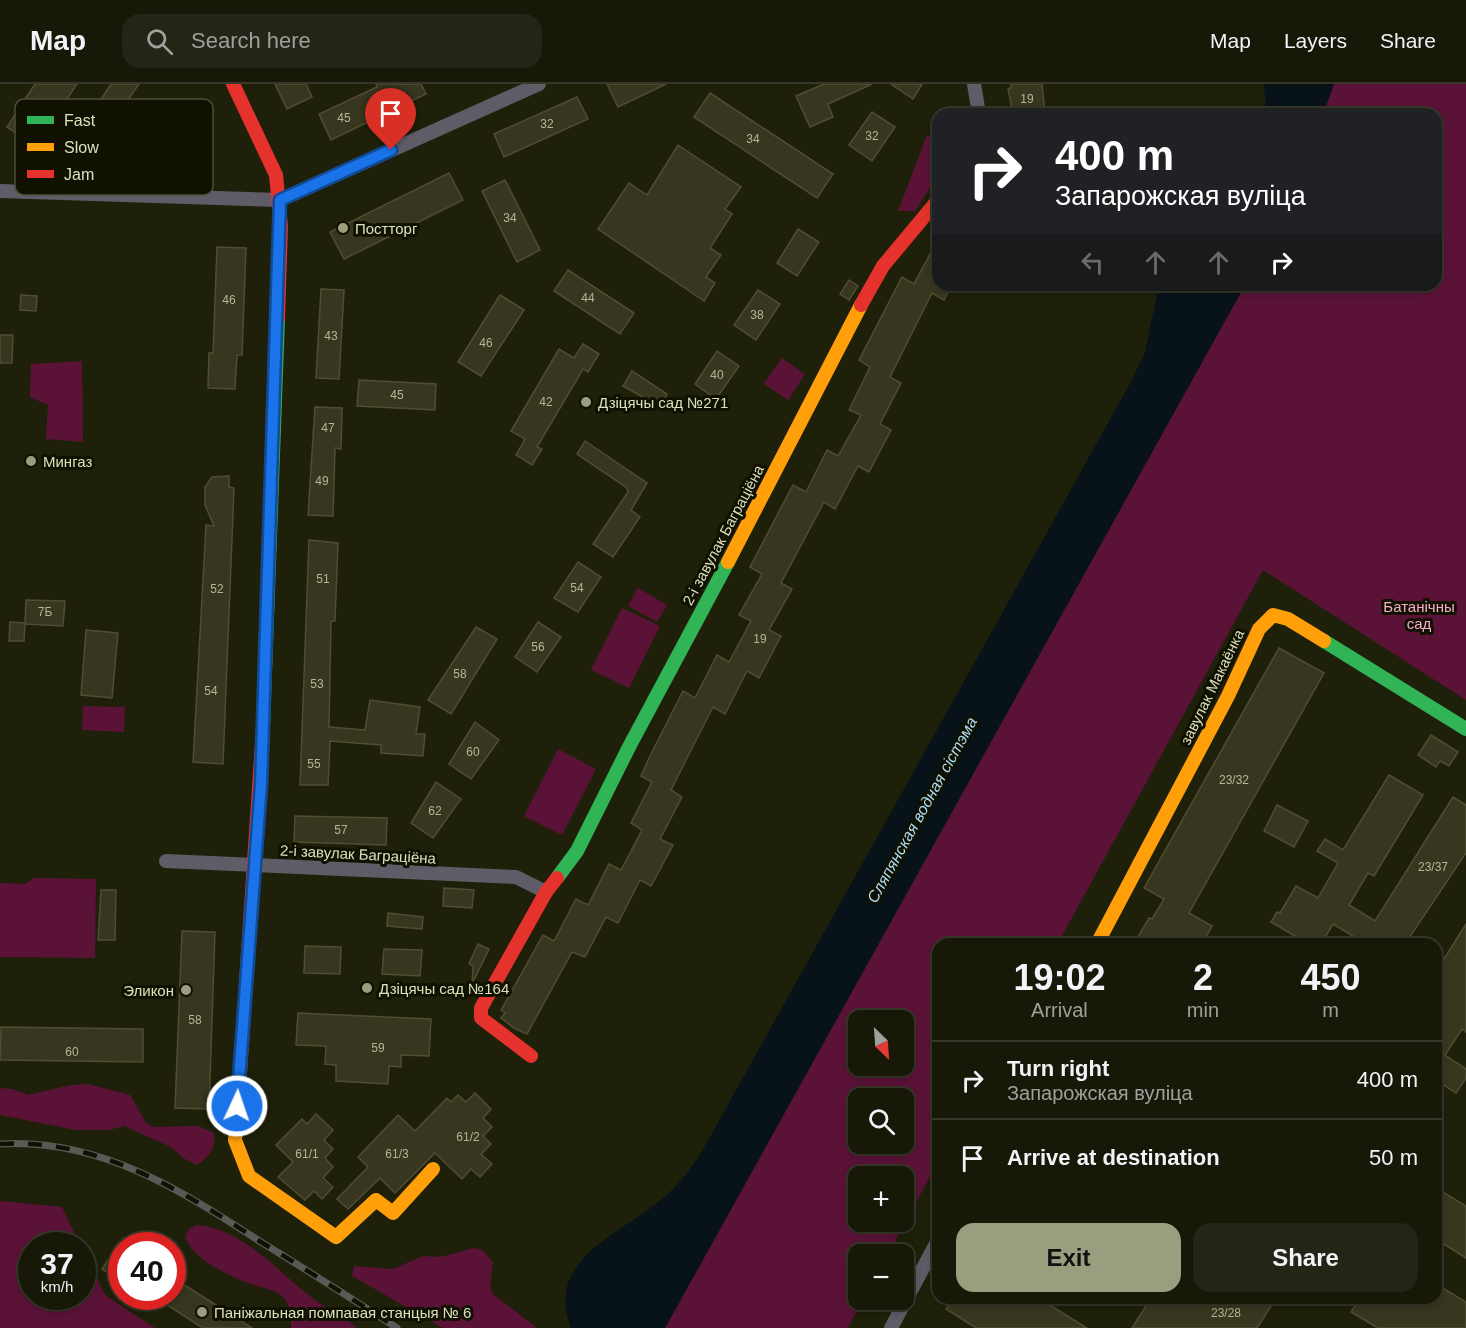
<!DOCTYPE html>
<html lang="en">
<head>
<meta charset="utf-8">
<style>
	body { margin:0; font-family:Helvetica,sans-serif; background:#242516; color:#f1f3f6; height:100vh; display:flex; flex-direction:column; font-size:22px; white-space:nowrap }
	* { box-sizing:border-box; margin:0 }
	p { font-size:20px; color:#9ea09c }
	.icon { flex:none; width:33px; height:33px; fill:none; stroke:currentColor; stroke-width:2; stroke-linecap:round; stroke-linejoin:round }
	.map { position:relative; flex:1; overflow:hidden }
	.drawer { position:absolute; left:932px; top:854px; width:510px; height:366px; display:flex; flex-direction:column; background:#171808; border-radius:18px; box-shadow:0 3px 9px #0003,0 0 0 2px #363729 }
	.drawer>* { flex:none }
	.hud { position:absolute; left:932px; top:24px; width:510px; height:183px; border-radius:18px; box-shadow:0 3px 9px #0003,0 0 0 2px #363729; background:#202124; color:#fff; overflow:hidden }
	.needle { width:39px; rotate:155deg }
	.fabs { position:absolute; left:848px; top:926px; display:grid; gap:12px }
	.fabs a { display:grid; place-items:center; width:66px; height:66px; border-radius:12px; background:#171808; box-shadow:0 3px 9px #0003,0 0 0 2px #363729; font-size:30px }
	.speed { position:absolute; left:18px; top:1148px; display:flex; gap:12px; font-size:30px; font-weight:700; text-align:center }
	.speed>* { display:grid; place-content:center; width:78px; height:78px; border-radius:50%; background:#171808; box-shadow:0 3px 9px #0003,0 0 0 2px #363729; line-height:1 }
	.speed small { font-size:15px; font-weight:400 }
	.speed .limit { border:9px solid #d22; background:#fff; color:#111 }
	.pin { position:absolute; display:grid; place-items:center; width:51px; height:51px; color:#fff; margin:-62px -26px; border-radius:50% 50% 50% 0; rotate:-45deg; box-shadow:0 0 6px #0007 }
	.pin .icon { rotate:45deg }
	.me { position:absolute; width:66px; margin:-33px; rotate:3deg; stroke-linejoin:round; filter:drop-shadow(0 0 4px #0008) }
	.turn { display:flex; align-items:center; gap:21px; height:126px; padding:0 24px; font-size:27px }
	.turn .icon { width:78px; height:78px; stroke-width:2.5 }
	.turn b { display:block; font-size:42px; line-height:51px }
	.lanes { display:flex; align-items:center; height:57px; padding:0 24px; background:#0003; justify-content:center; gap:30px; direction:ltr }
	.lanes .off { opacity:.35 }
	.eta { display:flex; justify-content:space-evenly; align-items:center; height:102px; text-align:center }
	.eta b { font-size:36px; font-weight:600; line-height:42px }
	.action { display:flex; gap:12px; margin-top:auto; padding:12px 24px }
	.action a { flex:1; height:69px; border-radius:18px; background:#9a9d7e; color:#111; font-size:24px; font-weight:600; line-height:69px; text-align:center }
	.action a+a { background:#242516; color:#f1f3f6 }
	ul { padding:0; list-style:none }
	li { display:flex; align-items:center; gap:18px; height:78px; padding:0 24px; border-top:2px solid #363729 }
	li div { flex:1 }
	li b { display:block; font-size:22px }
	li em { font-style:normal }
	header { display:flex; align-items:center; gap:36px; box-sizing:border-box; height:84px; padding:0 30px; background:#171808; border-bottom:2px solid #363729 }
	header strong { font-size:28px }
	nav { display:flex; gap:33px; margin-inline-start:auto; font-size:21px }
	.search { width:420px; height:54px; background:#242516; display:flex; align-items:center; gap:15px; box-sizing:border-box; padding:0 21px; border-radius:18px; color:#9ea09c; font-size:22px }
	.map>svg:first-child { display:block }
</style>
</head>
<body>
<header>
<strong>Map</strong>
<div class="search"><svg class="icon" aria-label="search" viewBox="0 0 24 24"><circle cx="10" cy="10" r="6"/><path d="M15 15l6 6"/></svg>Search here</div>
<nav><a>Map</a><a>Layers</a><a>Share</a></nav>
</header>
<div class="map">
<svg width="1466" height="1244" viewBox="0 0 1466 1244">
	<rect width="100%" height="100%" fill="#1f200a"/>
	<!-- green -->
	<g fill="#5a1337" fill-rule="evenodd">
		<path d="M1334 0H1466V616L1263 486 1058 859 938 860 937 1080 888 1170H858V1215H863L848 1244H665L1245 201H1436V30H1323ZM858 936H903V981H858ZM858 1014H903V1059H858ZM858 1092H903V1137H858Z"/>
		<path d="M927 51 937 57V93L915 127H898Z"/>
		<path d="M782 274 805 290 788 316 764 300Z"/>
		<path d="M82 277 83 358 46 355 48 321 30 313 31 280Z"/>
		<path d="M638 504 667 521 657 538 628 522Z"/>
		<path d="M622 524 660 542 629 604 591 586Z"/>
		<path d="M83 622 125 623 124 648 82 646Z"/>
		<path d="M558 665 596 685 562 751 524 732Z"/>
		<path d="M34 794 96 795 95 874 0 873V799L25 800Z"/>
		<path d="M88 1000 130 1011 146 1039 154 1043 198 1042 214 1049C216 1065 209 1073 197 1081L183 1074 171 1063 124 1042 109 1046H76L0 1031V1004L13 1005 28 1011 71 1001Z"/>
		<path d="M0 1117 62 1123 80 1161H32V1212H82L83 1166 105 1211 155 1244H0Z"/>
		<path d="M196 1141C244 1144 279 1190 315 1216 329 1226 344 1232 357 1244H291C291 1233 291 1222 283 1213 274 1205 259 1203 248 1199 227 1191 193 1175 185 1153L189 1145Z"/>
		<path d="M474 1164 482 1166 493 1178 490 1202 493 1210 537 1244H443L352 1192 354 1182 393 1185 423 1172 440 1173Z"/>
	</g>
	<!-- water -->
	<g fill="#071319">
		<path d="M1264 0H1334L1323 30H1266Z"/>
		<path d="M1159 201H1245L665 1244H571C545 1178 615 1152 656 1120 678 1103 693 1083 706 1060L1132 296 1145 268Z"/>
	</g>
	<!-- building -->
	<g fill="#39361f" stroke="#504d31" stroke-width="1.5">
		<path d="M35 0H77L36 62 7 43Z"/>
		<path d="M111 0H139L108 45 90 32Z"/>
		<path d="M275 0H306L312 13 287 25Z"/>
		<path d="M376 0H421L426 10 331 56 319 30 377 3Z"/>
		<path d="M607 0H666L618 23Z"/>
		<path d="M824 0H872L828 20 833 33 810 43 796 12Z"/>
		<path d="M891 0H922L913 15Z"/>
		<path d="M1011 0H1042L1045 30H1013L1008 5 1011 4Z"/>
		<path d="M710 9 833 90 817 114 694 33Z"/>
		<path d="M577 13 588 35 504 73 494 50Z"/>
		<path d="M872 28 895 43 872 77 849 61Z"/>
		<path d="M678 61 741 103 725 125 732 130 710 164 721 171 706 193 715 199 704 217 598 145 629 99 647 111Z"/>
		<path d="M449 89 463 116 344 175 330 148Z"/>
		<path d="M505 96 540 166 517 178 482 107Z"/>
		<path d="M798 145 819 158 797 192 777 179Z"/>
		<path d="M938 155V201H952L944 216 932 209 890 293 901 299 880 340 891 346 869 388 858 382 835 425 824 418 781 499 792 505 769 546 781 552 759 594 747 587 725 630 713 623 690 668 671 706 682 713 660 755 673 761 651 802 640 796 618 839 606 833 585 873 572 868 527 950 514 944 501 934 505 929 501 926 543 851 554 857 576 815 588 821 609 780 621 786 642 746 631 739 652 698 641 692 650 672 683 607 695 614 717 571 729 578 751 537 739 531 762 490 750 483 793 401 806 408 827 366 838 372 861 331 849 326 870 283 859 276 902 193 914 200Z"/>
		<path d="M217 163 246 164 242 271H237L235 305 208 304 209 269H213Z"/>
		<path d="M568 186 634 229 620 250 554 207Z"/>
		<path d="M849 196 858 202 849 216 840 210Z"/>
		<path d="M321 205 344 206 339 295 316 294Z"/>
		<path d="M758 206 780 220 756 256 734 241Z"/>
		<path d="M21 211 37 212 36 227 20 226Z"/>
		<path d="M500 211 524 226 481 292 458 278Z"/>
		<path d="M0 251H13L12 279H0Z"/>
		<path d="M583 260 599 270 588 288 583 285 537 363 542 365 532 381 516 371 525 355 511 347 559 265 574 274Z"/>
		<path d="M717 267 739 282 716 315 695 300Z"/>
		<path d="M632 287 667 310 660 323 623 302Z"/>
		<path d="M359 296 436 300 435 326 357 322Z"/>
		<path d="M315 323 342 324 341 365 335 364 333 432 308 431Z"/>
		<path d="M585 357 647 399 631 426 640 433 613 473 593 460 628 408 627 404 577 370Z"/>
		<path d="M229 392V403L234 404 223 680 193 678 206 441 214 442 205 421V403L212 393Z"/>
		<path d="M309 456 338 459 335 537H331L329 643 365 646 370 616 420 623 416 650H425L423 672 381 669V661L330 657 328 701H300Z"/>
		<path d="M578 478 601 493 578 528 554 514Z"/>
		<path d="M26 516 65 517 63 542 25 540 24 557H9L10 538 25 539Z"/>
		<path d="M538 538 561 553 537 588 515 573Z"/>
		<path d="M476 543 497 555 451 630 428 616Z"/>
		<path d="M86 546 118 549 112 614 81 611Z"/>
		<path d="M1279 564 1324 589 1189 829 1212 842 1202 860H1134L1149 834 1152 835 1164 815 1144 804Z"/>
		<path d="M475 638 499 656 471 695 449 680Z"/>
		<path d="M1431 651 1458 668 1449 682 1440 677 1436 683 1418 671Z"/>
		<path d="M1389 691 1423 711 1374 792 1368 789 1349 821 1375 837 1453 713 1466 721V769L1405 860H1366L1333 840 1321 860H1290L1295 852 1271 838 1277 828 1280 829 1296 802 1318 814 1338 779 1317 767 1325 755 1343 766Z"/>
		<path d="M436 698 461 715 433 754 411 739Z"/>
		<path d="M1277 721 1308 737 1294 763 1264 747Z"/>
		<path d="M295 732 387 734 386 761 294 758Z"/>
		<path d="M444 804 474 806 472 824 443 822Z"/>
		<path d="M101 806H116L115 856H98Z"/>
		<path d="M388 829 423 833 422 845 387 842Z"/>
		<path d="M1466 840V948L1462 945 1445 971 1466 985V994L1456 1009 1436 996V888Z"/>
		<path d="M182 847 215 848 209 1025 175 1024Z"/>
		<path d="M478 860 489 865 472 900 473 882 469 880Z"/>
		<path d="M305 862 341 863 340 890 304 889Z"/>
		<path d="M384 865 422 866 420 892 382 890Z"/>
		<path d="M298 929 431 935 429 972 401 971V983L389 982 388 1000 336 997V981L325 980 326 962 296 961Z"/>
		<path d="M1 943 143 945V978L0 976Z"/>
		<path d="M475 1009 491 1025 483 1034 492 1043 483 1052 491 1060 481 1070 492 1080 480 1093 471 1085 462 1095 435 1069 395 1109 380 1094 348 1125 337 1115 368 1083 358 1073 398 1031 415 1047 447 1014 451 1018 458 1011 466 1018Z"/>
		<path d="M316 1030 333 1046 324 1056 333 1065 325 1074 333 1083 323 1094 333 1103 322 1115 314 1107 305 1116 278 1093 293 1078 276 1061 302 1035 307 1040Z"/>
		<path d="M1436 1104 1466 1122V1174L1436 1155Z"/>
		<path d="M122 1155V1198L102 1185Z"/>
		<path d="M172 1193 252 1244H203L153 1212H172Z"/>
		<path d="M1436 1200 1466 1218V1244H1378L1351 1228 1360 1214H1436Z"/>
		<path d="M954 1214H1038L1087 1244H976L946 1225Z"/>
		<path d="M1151 1214H1276L1257 1244H1132Z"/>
	</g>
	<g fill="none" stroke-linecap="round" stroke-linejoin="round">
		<!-- street -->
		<g stroke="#5f5c68" stroke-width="14">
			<path d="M974 0 979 30"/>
			<path d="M0 107 280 116 539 0"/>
			<path d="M166 777 516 793 546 808"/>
			<path d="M891 1244 938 1156"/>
		</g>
		<!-- fast -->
		<g stroke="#30b455" stroke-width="14">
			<path d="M1324 557 1466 645"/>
			<path d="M263 643 278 234"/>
			<path d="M557 794 577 767 629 663 728 478"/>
		</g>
		<!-- slow -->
		<g stroke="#ff9f0a" stroke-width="14">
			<path d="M728 478 861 221"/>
			<path d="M1097 860 1228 612 1259 545 1273 531 1288 535 1324 557"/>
			<path d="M238 1019 235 1056 249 1092 336 1153 376 1116 393 1129 433 1085"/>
		</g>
		<!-- jam -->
		<g stroke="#e5322d" stroke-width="14">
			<path d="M233 0 276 91 281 142 278 234"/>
			<path d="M861 221 883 182 938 116"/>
			<path d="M531 972 481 934V924L546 808 557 794"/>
			<path d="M238 1019 263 643"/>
		</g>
		<!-- rail casing -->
		<g stroke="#5a5956" stroke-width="7">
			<path id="rail" d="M0 1060C99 1054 181 1106 261 1158 307 1186 352 1215 397 1244"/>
		</g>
		<!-- rail -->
		<use href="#rail" stroke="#101100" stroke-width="4.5" stroke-dasharray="14" stroke-linecap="butt"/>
	</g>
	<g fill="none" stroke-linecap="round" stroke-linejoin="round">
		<!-- route casing -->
		<g stroke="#114b97" stroke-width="15">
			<path id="route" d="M237 1022 261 700 280 116 391 66"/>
		</g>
		<!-- route -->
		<use href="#route" stroke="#1a73e8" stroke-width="10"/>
	</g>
	<!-- markers -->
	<g fill="#9a9d7e" stroke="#101100" stroke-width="2">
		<circle cx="343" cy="144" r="6"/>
		<circle cx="586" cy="318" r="6"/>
		<circle cx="31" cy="377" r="6"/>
		<circle cx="367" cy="904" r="6"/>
		<circle cx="186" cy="906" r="6"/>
		<circle cx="202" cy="1228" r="6"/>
	</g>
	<g text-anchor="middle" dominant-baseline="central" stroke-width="6" stroke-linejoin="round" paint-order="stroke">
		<!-- number labels -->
		<g font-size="12" fill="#b3b695">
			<text x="1027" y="15">19</text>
			<text x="344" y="34">45</text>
			<text x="547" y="40">32</text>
			<text x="872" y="52">32</text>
			<text x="753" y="55">34</text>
			<text x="510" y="134">34</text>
			<text x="588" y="214">44</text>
			<text x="229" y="216">46</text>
			<text x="757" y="231">38</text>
			<text x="331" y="252">43</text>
			<text x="486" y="259">46</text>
			<text x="717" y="291">40</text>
			<text x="397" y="311">45</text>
			<text x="546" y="318">42</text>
			<text x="328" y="344">47</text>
			<text x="322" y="397">49</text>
			<text x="323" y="495">51</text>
			<text x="577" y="504">54</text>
			<text x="217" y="505">52</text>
			<text x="45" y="528">7Б</text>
			<text x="760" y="555">19</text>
			<text x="538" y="563">56</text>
			<text x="460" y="590">58</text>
			<text x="317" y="600">53</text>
			<text x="211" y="607">54</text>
			<text x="473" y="668">60</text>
			<text x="314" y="680">55</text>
			<text x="1234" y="696">23/32</text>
			<text x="435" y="727">62</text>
			<text x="341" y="746">57</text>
			<text x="1433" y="783">23/37</text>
			<text x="195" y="936">58</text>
			<text x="378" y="964">59</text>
			<text x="72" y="968">60</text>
			<text x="468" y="1053">61/2</text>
			<text x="307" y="1070">61/1</text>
			<text x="397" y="1070">61/3</text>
			<text x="1226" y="1229">23/28</text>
		</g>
		<!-- poi labels -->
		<g font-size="15" fill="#dce0bc" stroke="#101100" text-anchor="start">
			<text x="355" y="144">Постторг</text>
			<text x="598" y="318">Дзіцячы сад №271</text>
			<text x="43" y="377">Мингаз</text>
			<text x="379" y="904">Дзіцячы сад №164</text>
			<text x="174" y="906" text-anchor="end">Эликон</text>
			<text x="214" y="1228">Паніжальная помпавая станцыя № 6</text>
		</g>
		<!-- street labels -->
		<g font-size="15" fill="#dce0bc" stroke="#101100">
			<text transform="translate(723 451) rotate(-62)">2-і завулак Баграціёна</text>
			<text transform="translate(1212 603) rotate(-64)">завулак Макаёнка</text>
			<text transform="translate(358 770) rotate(3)">2-і завулак Баграціёна</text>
		</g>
		<!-- park labels -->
		<g font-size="15" fill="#f7adcc" stroke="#101100">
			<text x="1419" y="522">Батанічны<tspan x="1419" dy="17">сад</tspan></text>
		</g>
		<!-- water labels -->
		<g font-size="16" font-style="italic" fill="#aadaf5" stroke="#101100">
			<text transform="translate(922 726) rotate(-61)">Сляпянская водная сістэма</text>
		</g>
	</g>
	<!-- legend -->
	<rect x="15" y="15" width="198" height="96" rx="9" fill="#101100" stroke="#4d4f38" stroke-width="1.5"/>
	<rect x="27" y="32" width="27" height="8" fill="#30b455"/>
	<rect x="27" y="59" width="27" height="8" fill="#ff9f0a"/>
	<rect x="27" y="86" width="27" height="8" fill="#e5322d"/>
	<g font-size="16" fill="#dce0bc">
		<text x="64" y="42">Fast</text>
		<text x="64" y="69">Slow</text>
		<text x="64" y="96">Jam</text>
	</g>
</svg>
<div class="fabs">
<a><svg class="needle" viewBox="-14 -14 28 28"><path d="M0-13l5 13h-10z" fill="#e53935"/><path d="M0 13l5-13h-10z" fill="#9ea09c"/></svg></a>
<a><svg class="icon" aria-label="search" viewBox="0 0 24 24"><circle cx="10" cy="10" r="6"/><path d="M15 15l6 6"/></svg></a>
<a>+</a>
<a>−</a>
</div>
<div class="speed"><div>37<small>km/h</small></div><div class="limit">40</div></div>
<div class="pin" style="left:391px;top:66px;background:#d93025"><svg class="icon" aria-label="arrive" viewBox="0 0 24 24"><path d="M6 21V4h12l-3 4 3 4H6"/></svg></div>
<svg class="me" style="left:237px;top:1022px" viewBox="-20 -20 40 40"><circle r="17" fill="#1a73e8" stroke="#fff" stroke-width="3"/><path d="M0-11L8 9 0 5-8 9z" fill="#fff"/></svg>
<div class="hud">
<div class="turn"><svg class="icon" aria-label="right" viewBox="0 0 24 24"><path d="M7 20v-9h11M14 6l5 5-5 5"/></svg><div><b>400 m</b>Запарожская вуліца</div></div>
<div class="lanes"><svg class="icon off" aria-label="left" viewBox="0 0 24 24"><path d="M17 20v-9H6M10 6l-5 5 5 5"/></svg><svg class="icon off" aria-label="ahead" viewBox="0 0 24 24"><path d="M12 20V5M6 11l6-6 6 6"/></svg><svg class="icon off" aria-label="ahead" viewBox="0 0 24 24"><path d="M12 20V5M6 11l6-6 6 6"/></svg><svg class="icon" aria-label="right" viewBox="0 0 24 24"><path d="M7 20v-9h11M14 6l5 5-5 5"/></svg></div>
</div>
<section class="drawer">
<div class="eta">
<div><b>19:02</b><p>Arrival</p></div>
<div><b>2</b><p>min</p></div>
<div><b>450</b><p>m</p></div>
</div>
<ul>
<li><svg class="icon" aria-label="right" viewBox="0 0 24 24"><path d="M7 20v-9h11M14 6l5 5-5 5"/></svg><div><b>Turn right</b><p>Запарожская вуліца</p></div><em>400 m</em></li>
<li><svg class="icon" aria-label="arrive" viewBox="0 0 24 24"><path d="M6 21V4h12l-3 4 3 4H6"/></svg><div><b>Arrive at destination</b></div><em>50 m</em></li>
</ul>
<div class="action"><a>Exit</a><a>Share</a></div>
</section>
</div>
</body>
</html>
